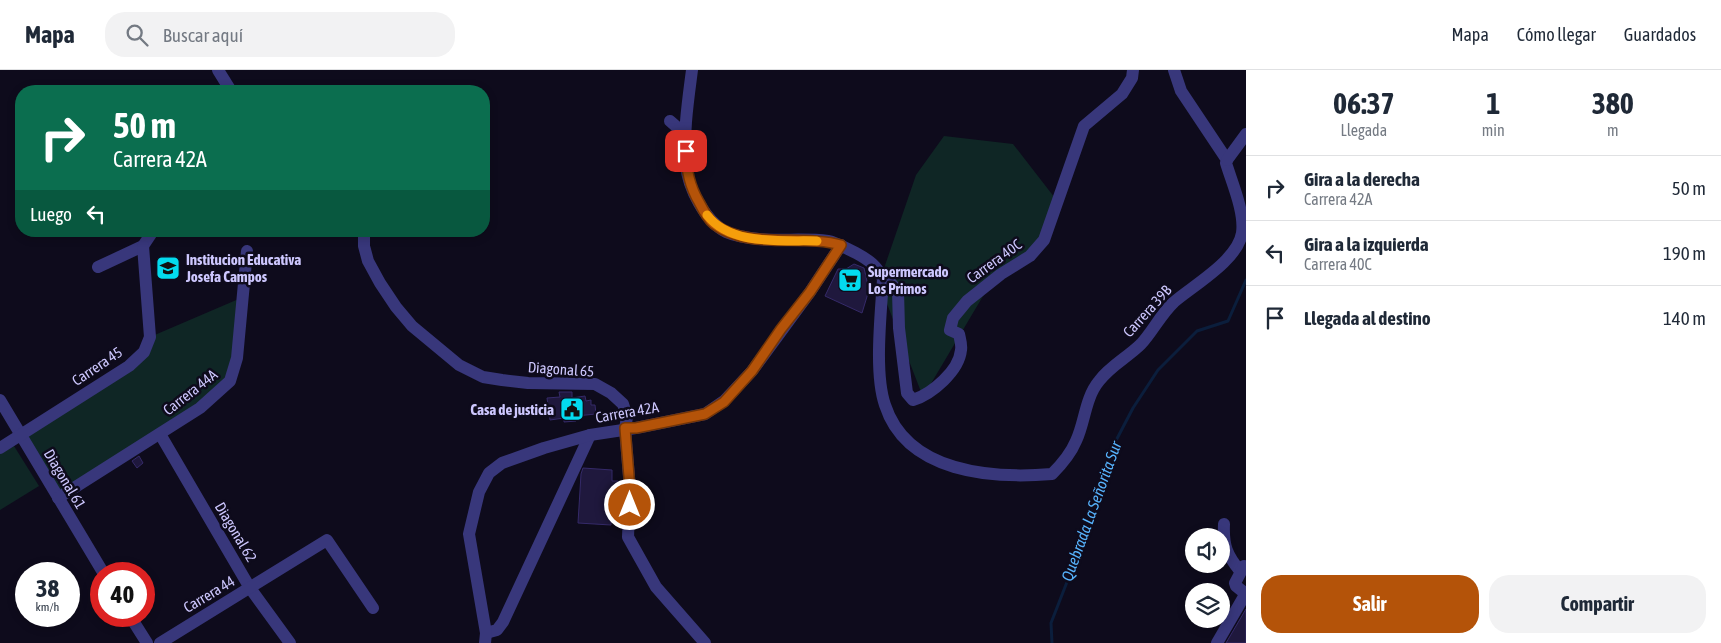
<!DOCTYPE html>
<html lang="es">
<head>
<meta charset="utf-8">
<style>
	body { margin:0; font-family:"Asap Condensed",sans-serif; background:#f2f2f3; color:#1f2937; height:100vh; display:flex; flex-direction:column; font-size:19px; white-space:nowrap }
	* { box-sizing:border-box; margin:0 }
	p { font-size:16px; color:#747a83 }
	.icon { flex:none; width:28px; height:28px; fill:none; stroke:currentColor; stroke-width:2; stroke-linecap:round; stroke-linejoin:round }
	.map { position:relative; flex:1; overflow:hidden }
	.sheet { display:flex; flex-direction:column; background:#fff; width:475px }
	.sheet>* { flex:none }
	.top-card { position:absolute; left:15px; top:15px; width:475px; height:152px; border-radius:20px; box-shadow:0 2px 8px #0003; background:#0b6e4f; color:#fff; overflow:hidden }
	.fabs { position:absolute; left:1185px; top:458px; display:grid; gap:10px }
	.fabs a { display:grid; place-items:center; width:45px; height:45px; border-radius:50%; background:#fff; box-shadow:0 2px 8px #0003; font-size:25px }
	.speed { position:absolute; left:15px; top:492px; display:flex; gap:10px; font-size:25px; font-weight:700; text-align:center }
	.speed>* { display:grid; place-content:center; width:65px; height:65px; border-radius:50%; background:#fff; box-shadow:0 2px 8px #0003; line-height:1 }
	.speed small { font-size:12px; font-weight:400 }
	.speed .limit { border:8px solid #d22; background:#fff; color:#111 }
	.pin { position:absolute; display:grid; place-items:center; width:42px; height:42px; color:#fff; margin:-21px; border-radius:10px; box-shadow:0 2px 8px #0006 }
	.me { position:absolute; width:55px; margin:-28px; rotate:0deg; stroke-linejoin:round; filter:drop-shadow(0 0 4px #0008) }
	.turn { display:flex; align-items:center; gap:18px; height:105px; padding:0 15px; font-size:22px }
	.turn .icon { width:65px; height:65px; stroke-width:2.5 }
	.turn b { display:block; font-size:35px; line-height:42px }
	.then { display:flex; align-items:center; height:48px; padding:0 15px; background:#0003; gap:10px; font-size:19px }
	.eta { display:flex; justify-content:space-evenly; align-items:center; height:85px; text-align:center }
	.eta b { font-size:30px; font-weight:700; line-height:35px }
	.button { display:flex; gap:10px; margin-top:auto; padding:10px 15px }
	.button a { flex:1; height:58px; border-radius:20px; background:#b45309; color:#fff; font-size:20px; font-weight:700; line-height:58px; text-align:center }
	.button a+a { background:#f2f2f3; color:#1f2937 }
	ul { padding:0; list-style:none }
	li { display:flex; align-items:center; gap:15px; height:65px; padding:0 15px; border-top:1px solid #e0e1e3 }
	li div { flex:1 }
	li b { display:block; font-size:19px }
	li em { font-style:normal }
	header { display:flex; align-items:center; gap:30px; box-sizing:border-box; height:70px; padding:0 25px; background:#fff; border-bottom:1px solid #e0e1e3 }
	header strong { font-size:24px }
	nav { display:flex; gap:28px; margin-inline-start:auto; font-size:18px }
	.search { width:350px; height:45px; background:#f2f2f3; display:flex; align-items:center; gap:12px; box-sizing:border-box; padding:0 18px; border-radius:20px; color:#747a83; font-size:19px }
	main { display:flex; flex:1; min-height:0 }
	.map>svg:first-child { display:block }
</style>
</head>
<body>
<header>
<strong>Mapa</strong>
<div class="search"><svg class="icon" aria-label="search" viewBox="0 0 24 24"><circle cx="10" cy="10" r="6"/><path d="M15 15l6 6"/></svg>Buscar aquí</div>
<nav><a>Mapa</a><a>Cómo llegar</a><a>Guardados</a></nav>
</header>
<main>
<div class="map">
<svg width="1246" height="573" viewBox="0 0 1246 573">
	<rect width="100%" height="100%" fill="#0e0b1c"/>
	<!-- green -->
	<g fill="#0f2625">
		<path d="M944 66 1013 74 1058 132 1030 186 992 211 923 327 879 213 916 105Z"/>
		<path d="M241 228 230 311 58 428 20 366 129 296 150 267Z"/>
		<path d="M14 376 39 416 0 440V384Z"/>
	</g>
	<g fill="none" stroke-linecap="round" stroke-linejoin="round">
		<!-- stream -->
		<path stroke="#0b1e3c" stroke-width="3" d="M1052 573 1051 553 1067 512 1092 432 1110 382 1133 338 1158 300 1197 261 1228 251 1246 210"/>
	</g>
	<!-- building -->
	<g fill="#1f183d" stroke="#352a69">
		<path d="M854 194 864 198 869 220 862 243 825 226 838 199H846Z"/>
		<path d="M559 322H572V328L585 326 586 331 591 330V335H595L596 344 576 346V351L564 352V348L550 350 547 328 560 327Z"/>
		<path d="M139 386 143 393 137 398 132 391Z"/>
		<path d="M583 398 612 400V411H618L616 446 611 445V455L578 453 581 404Z"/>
		<path d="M1246 539V573H1226Z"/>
	</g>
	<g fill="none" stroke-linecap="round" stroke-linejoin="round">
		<!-- minor -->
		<g stroke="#38377b" stroke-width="12">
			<path d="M218 0 231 21"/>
			<path d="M692 0C688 31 683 63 686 95 688 118 705 151 726 162 735 166 749 168 759 169 782 171 806 168 828 171 838 173 847 179 856 183 869 190 877 196 883 209 881 244 874 303 885 335 907 403 992 409 1052 404 1061 395 1071 383 1076 371 1085 352 1085 328 1099 311 1110 296 1128 287 1141 274 1153 261 1161 244 1174 232 1194 215 1238 190 1242 163 1245 142 1232 113 1226 93L1227 90 1181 21 1174 0"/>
			<path d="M670 51 686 65"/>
			<path d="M1227 90 1246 64"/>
			<path d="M364 161V176L368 191 380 213 396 237 412 256 459 295 483 307 502 310 528 313 595 314 611 323 623 334 627 347 625 359 630 419 628 467 656 517 705 573"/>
			<path d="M98 197 143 176 153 161"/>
			<path d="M883 209 888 210 898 221 899 258 907 323 913 330C932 324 959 301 961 280 962 275 960 269 959 264L950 260 953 248 967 231 1001 204 1030 186 1044 170 1084 56 1122 24 1132 8 1133 0"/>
			<path d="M0 330 104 504"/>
			<path d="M160 364 250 518 290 573"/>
			<path d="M0 378 129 296 144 282 150 267 143 176"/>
			<path d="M58 428 200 338 230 311 237 288 247 181"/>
			<path d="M1224 454C1223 476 1227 485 1240 501"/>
			<path d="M1244 496 1235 513 1236 516 1246 524"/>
			<path d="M130 546 147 573"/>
			<path d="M486 563 497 560 503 552 590 365"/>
			<path d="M160 573 327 470 373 538"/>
			<path d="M485 573 486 563 469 464 479 422 489 403 502 393 544 378 590 365 636 358 705 344 724 331 752 301 810 222 841 175"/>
			<path d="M1217 573 1246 523"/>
		</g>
	</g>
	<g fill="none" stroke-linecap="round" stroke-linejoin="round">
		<!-- route casing -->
		<g stroke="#753606" stroke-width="12">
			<path id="route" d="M630 435V419L625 358H636L705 344 724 332 752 301 781 259 810 222 841 175C803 164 747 180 714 154 708 149 703 140 699 132 690 117 686 99 686 81"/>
		</g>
		<!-- route -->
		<use href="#route" stroke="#b45309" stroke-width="9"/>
		<!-- slow -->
		<path stroke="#f59e0b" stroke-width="9" d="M707 145C731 176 781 170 817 171"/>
	</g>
	<!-- icons -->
	<defs>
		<g id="school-square" transform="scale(1.25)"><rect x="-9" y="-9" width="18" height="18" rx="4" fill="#03dbef" stroke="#0e0b1c"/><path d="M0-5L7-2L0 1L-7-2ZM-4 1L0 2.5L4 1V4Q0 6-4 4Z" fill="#111"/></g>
		<g id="supermarket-square" transform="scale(1.25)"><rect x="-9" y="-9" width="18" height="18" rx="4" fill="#03dbef" stroke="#0e0b1c"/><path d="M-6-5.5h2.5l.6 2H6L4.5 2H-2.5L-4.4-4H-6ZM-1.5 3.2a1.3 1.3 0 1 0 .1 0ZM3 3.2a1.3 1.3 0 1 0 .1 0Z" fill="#111"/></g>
		<g id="civic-square" transform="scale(1.25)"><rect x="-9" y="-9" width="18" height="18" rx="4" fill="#03dbef" stroke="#0e0b1c"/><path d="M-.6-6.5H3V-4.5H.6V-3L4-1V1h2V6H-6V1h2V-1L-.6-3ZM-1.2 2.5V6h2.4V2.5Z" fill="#111"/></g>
	</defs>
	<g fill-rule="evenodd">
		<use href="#school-square" x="168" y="198"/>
		<use href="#supermarket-square" x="850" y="210"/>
		<use href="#civic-square" x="572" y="339"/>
	</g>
	<g text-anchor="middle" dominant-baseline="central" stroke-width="5" stroke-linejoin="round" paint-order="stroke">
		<!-- poi labels -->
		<g font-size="15" font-weight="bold" fill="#cdc7fe" stroke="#0e0b1c" text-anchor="start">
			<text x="186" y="189">Institucion Educativa<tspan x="186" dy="17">Josefa Campos</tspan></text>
			<text x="868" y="201">Supermercado<tspan x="868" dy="17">Los Primos</tspan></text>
			<text x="554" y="339" text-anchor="end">Casa de justicia</text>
		</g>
		<!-- street labels -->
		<g font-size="15" fill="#cdc7fe" stroke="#0e0b1c">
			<text transform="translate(994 191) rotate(-36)">Carrera 40C</text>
			<text transform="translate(1147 241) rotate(-48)">Carrera 39B</text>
			<text transform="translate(97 296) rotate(-34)">Carrera 45</text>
			<text transform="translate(561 299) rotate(4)">Diagonal 65</text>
			<text transform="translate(190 322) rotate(-38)">Carrera 44A</text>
			<text transform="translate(627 342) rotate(-10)">Carrera 42A</text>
			<text transform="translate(65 409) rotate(59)">Diagonal 61</text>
			<text transform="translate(236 462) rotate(59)">Diagonal 62</text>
			<text transform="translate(209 524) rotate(-31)">Carrera 44</text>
		</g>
		<!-- water labels -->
		<g font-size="16" font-style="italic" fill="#57b3fd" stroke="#0e0b1c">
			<text transform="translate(1091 441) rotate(-70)">Quebrada La Señorita Sur</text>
		</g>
	</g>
</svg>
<div class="fabs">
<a><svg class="icon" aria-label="sound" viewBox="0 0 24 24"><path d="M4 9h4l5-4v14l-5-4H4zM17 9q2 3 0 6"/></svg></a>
<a><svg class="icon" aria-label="layers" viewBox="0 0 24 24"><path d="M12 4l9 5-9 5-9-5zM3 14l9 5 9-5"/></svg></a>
</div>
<div class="speed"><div>38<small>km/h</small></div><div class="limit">40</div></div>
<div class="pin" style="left:686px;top:81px;background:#d93025"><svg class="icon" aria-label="arrive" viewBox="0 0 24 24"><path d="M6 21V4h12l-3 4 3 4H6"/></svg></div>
<svg class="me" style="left:630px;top:435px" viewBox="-20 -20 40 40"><circle r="17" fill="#b45309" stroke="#fff" stroke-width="3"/><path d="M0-11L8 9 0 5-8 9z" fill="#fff"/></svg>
<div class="top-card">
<div class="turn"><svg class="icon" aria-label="right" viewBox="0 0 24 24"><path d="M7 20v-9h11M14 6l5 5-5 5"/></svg><div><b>50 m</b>Carrera 42A</div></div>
<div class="then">Luego<svg class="icon" aria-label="left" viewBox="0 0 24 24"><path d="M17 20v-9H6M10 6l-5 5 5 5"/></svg></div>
</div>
</div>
<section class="sheet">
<div class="eta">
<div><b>06:37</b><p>Llegada</p></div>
<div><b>1</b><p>min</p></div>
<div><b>380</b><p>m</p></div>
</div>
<ul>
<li><svg class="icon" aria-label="right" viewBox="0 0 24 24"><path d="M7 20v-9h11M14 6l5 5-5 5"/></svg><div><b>Gira a la derecha</b><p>Carrera 42A</p></div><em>50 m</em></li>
<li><svg class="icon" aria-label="left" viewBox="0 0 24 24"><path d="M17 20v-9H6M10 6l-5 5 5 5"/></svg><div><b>Gira a la izquierda</b><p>Carrera 40C</p></div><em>190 m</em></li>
<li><svg class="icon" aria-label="arrive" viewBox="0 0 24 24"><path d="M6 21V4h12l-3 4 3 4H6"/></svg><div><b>Llegada al destino</b></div><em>140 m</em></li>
</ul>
<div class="button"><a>Salir</a><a>Compartir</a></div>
</section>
</main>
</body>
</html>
